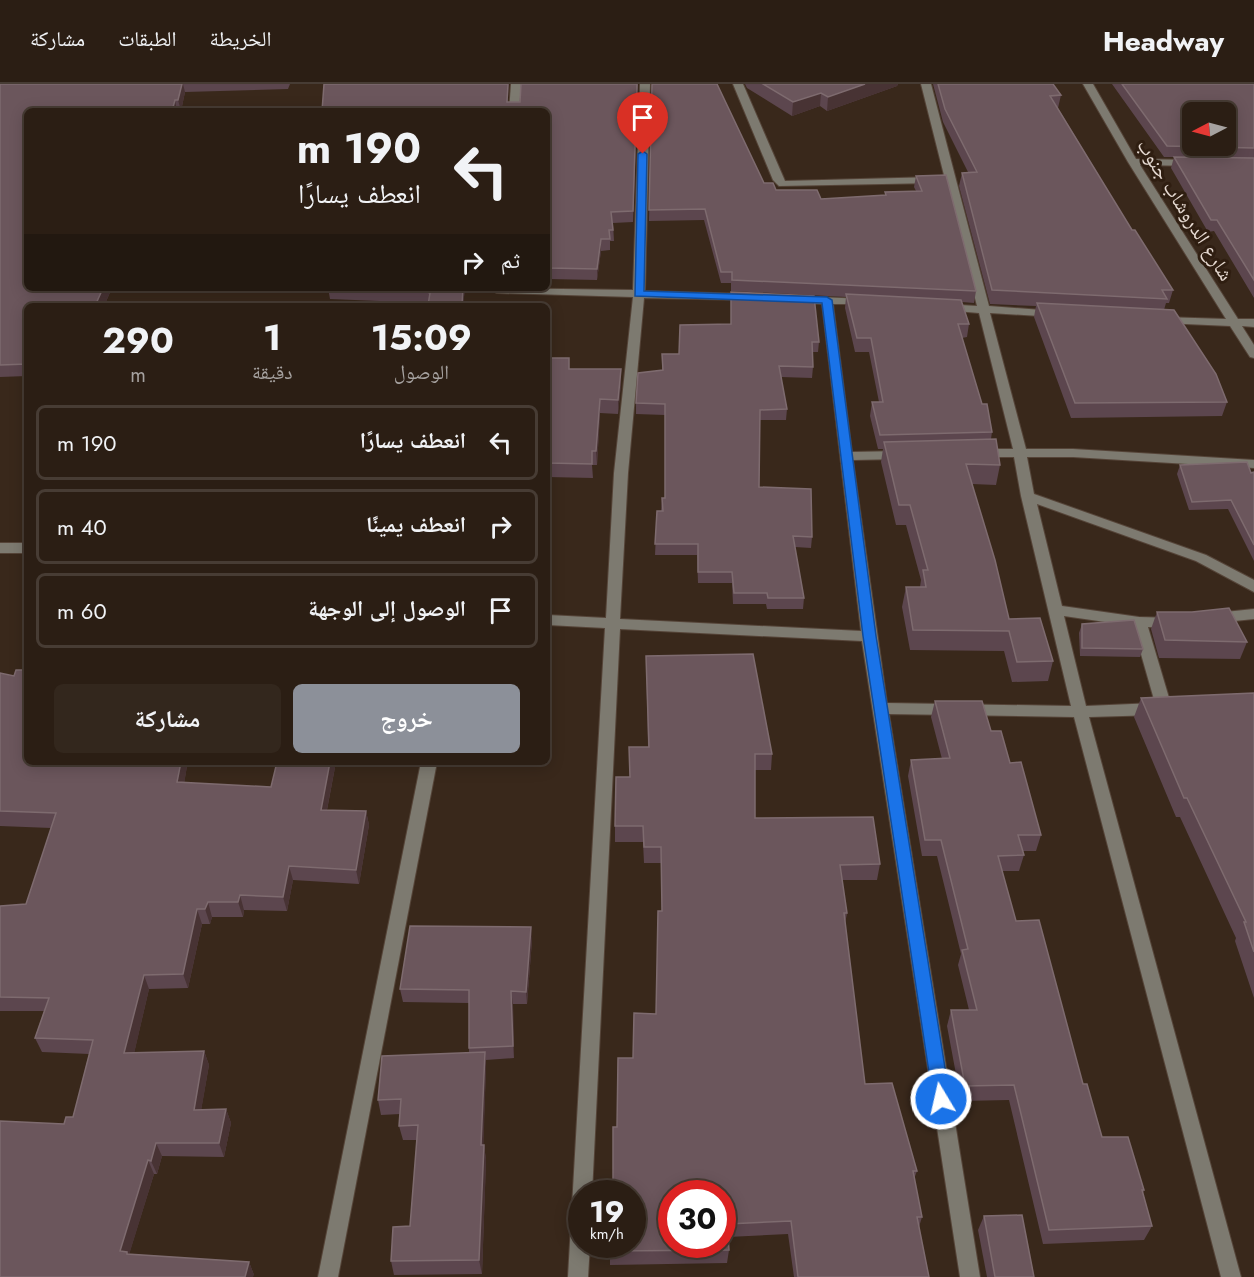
<!DOCTYPE html>
<html lang="ar">
<head>
<meta charset="utf-8">
<style>
	body { margin:0; font-family:Jost,"Noto Naskh Arabic",sans-serif; background:#33271d; color:#f1f3f6; direction:rtl; height:100vh; display:flex; flex-direction:column; font-size:22px; white-space:nowrap }
	* { box-sizing:border-box; margin:0 }
	p { font-size:20px; color:#a6a2a0 }
	.icon { flex:none; width:33px; height:33px; fill:none; stroke:currentColor; stroke-width:2; stroke-linecap:round; stroke-linejoin:round }
	.map { position:relative; flex:1; overflow:hidden; direction:ltr }
	.sheet { position:absolute; left:24px; top:219px; width:526px; height:462px; display:flex; flex-direction:column; background:#2b1e14; border-radius:9px; box-shadow:0 3px 15px #0003,0 0 0 2px #473c34; direction:rtl }
	.sheet>* { flex:none }
	.top-card { position:absolute; left:24px; top:24px; width:526px; height:183px; border-radius:9px; box-shadow:0 3px 15px #0003,0 0 0 2px #473c34; direction:rtl; background:#2b1e14; color:#f1f3f6; overflow:hidden }
	.needle { width:39px; rotate:264deg }
	.controls { position:absolute; left:1182px; top:18px; display:grid; gap:12px }
	.controls a { display:grid; place-items:center; width:54px; height:54px; border-radius:9px; background:#2b1e14; box-shadow:0 3px 15px #0003,0 0 0 2px #473c34; font-size:30px }
	.speed { position:absolute; left:568px; top:1096px; display:flex; gap:12px; font-size:30px; font-weight:700; text-align:center }
	.speed>* { display:grid; place-content:center; width:78px; height:78px; border-radius:50%; background:#2b1e14; box-shadow:0 3px 15px #0003,0 0 0 2px #473c34; line-height:1 }
	.speed small { font-size:15px; font-weight:400 }
	.speed .limit { border:9px solid #d22; background:#fff; color:#111 }
	.pin { position:absolute; display:grid; place-items:center; width:51px; height:51px; color:#fff; margin:-62px -26px; border-radius:50% 50% 50% 0; rotate:-45deg; box-shadow:0 0 6px #0007 }
	.pin .icon { rotate:45deg }
	.me { position:absolute; width:66px; margin:-33px; rotate:351deg; stroke-linejoin:round; filter:drop-shadow(0 0 4px #0008) }
	.turn { display:flex; align-items:center; gap:21px; height:126px; padding:0 30px; font-size:27px }
	.turn .icon { width:78px; height:78px; stroke-width:2.5 }
	.turn b { display:block; font-size:42px; line-height:51px }
	.then { display:flex; align-items:center; height:57px; padding:0 30px; background:#0003; gap:12px; font-size:22px }
	.eta { display:flex; justify-content:space-evenly; align-items:center; height:102px; text-align:center }
	.eta b { font-size:36px; font-weight:700; line-height:42px }
	.button { display:flex; gap:12px; margin-top:auto; padding:12px 30px }
	.button a { flex:1; height:69px; border-radius:9px; background:#8c9099; color:#fff; font-size:24px; font-weight:700; line-height:69px; text-align:center }
	.button a+a { background:#33271d; color:#f1f3f6 }
	ul { padding:0; list-style:none }
	li { display:flex; align-items:center; gap:18px; height:75px; margin:0 12px 9px; padding:0 18px; border:3px solid #473c34; border-radius:9px }
	li div { flex:1 }
	li b { display:block; font-size:22px }
	li em { font-style:normal }
	header { display:flex; align-items:center; gap:36px; box-sizing:border-box; height:84px; padding:0 30px; background:#2b1e14; border-bottom:2px solid #473c34 }
	header strong { font-size:28px }
	nav { display:flex; gap:33px; margin-inline-start:auto; font-size:21px }
	.map>svg:first-child { display:block }
</style>
</head>
<body>
<header>
<strong>Headway</strong>
<nav><a>الخريطة</a><a>الطبقات</a><a>مشاركة</a></nav>
</header>
<div class="map">
<svg width="1254" height="1193" viewBox="0 0 1254 1193">
	<rect width="100%" height="100%" fill="#39281b"/>
	<g fill="none" stroke-linecap="round" stroke-linejoin="round">
		<!-- minor casing -->
		<g stroke="#554438" stroke-width="2">
			<g id="minor">
				<path d="M511 0H521L519 27H509Z"/>
				<path d="M640 0H650L645 207 749 210 755 213 749 216 644 214 628 389 620 535 861 547 822 220 794 218 788 215 794 212 866 215 870 216V220H833L852 368 901 367 907 371 901 375 853 376 887 619 1071 622 1021 412 1014 373H979L973 369 979 365H1013L979 229 944 226 938 223 944 220 977 222 921 0H931L989 222 1055 227 1061 230 1055 233 990 229 1026 365H1073L1254 376V384L1073 373H1027L1034 410 1206 471 1254 496V508L1196 477 1037 420 1062 522 1139 533 1174 534 1181 539 1174 544 1148 543 1172 624 1169 628 1157 631 1089 633 1241 1193H1221L1074 633 889 630 980 1193H960L862 557 620 545 592 1110H582V1161H590L588 1193H568L605 544 548 541V531L606 534 614 389 633 213 497 209 491 206 493 204 633 206ZM1064 532 1133 542 1155 619 1086 622Z"/>
				<path d="M733 0H743L785 97 935 93 940 96 935 99 779 102 773 96Z"/>
				<path d="M1083 0H1093L1136 75 1193 76 1198 79 1193 82 1140 81 1238 235H1254V243L1242 242 1254 261V274L1250 273 1230 242 1163 239 1157 236 1163 233 1226 235 1128 78Z"/>
				<rect x="0" y="459" width="27" height="10"/>
				<path d="M1254 525V535L1215 539 1208 534 1215 529Z"/>
				<path d="M421 678H437L338 1193H318Z"/>
			</g>
		</g>
		<!-- minor -->
		<use href="#minor" fill="#7d7a70" fill-rule="evenodd"/>
	</g>
	<!-- wall -->
	<g fill="#5c464e">
		<path d="M0 0H290L288 5 185 8 181 27H27L112 204 104 222H27V292L0 293Z"/>
		<path d="M638 0 633 138 613 139 614 157H610V166L601 167 597 196 548 195V27L508 18H520Z"/>
		<path d="M652 0 764 99 776 106 821 115 885 111V108L916 107 914 103 916 92 976 207 974 219 962 218 969 240 967 253 962 254 982 320 992 348 991 355 1000 381 996 401 972 400 1009 535 1053 577 1048 597 1012 598 1004 567 910 566 902 523 906 503H920L921 496 906 441H896L881 378 883 365H878L870 332 872 318H879L869 268H855L845 224 846 213 731 207V199H721L704 136 649 137Z"/>
		<path d="M745 0H898L897 2 827 27 820 22 792 32 747 4Z"/>
		<path d="M933 0H1053L1061 11 1058 24 1132 146 1173 206 1169 219H1166L1164 226 1227 318 1222 332 1071 334 1034 233 1036 222 990 220 959 102 962 89 968 88 943 38Z"/>
		<path d="M1112 0H1254V214L1214 147 1208 148 1171 84 1174 73H1164Z"/>
		<path d="M328 204H465L463 222H428V219L330 215Z"/>
		<path d="M731 208 819 258 818 268H812L813 283 812 294 781 293 787 325 786 336H760L759 403 812 453 811 464 795 463 804 514 803 525H767L766 520H733L732 499H698L697 471H655L657 427H661L662 414H665V331L636 330V319L662 286V270H679L731 240Z"/>
		<path d="M548 274 569 285 621 299 618 330 600 329 597 381H592L593 394 548 393Z"/>
		<path d="M1180 381 1254 388V477L1228 425 1189 426 1177 390Z"/>
		<path d="M1157 528 1247 558 1240 575 1159 574 1151 545Z"/>
		<path d="M1082 540 1143 565 1140 573 1080 572 1079 549Z"/>
		<path d="M646 572 772 670 771 686H755V734L880 780 877 796H842L847 829 845 840 865 1000 917 1087 914 1095 922 1133 919 1143 929 1193H794L788 1150 728 1153 729 1166 727 1179 610 1181V1161H633L617 1043 633 974 656 930 662 827 661 779H644L643 758H615V742L630 693 629 663H648Z"/>
		<path d="M0 589 27 678H186L187 682 184 699 271 703 336 678 327 726 366 727 369 741 359 800 293 796 287 827 244 826 243 833H212L210 840H202L188 904 149 905 134 969 204 967 209 981 201 1026 226 1025 231 1039 224 1073 162 1072 157 1090H154L129 1170 249 1178 254 1191 0 1193 64 1040 73 1033 89 970 42 968 35 954 44 927H0V822L26 820 51 744 0 742Z"/>
		<path d="M1254 609V914L1235 857 1236 854 1180 733H1176L1134 633 1141 614Z"/>
		<path d="M935 617 991 647 1010 679 1041 751 1036 767H1023L1024 771 1019 787H1002L1016 837 1083 1000 1102 1053 1144 1106 1143 1109 1152 1142 1144 1156 1043 1160 1009 1016 961 1017 947 942 951 926H969L958 881 961 870 937 772H922L908 692 911 676 942 675 931 633Z"/>
		<path d="M532 856 527 920H513L514 974 486 976V983L483 1061H484L486 1076 482 1190 394 1191 391 1177 410 1142 417 1056H403L399 1042 400 1030 381 1031 378 1016 469 968V919L403 918 400 905Z"/>
		<path d="M984 1132 1034 1193H987L978 1146Z"/>
	</g>
	<!-- shaded-wall -->
	<g fill="#483334">
		<path d="M182 0H183L185 8 181 27 178 16Z"/>
		<path d="M508 0H509L507 27V18Z"/>
		<path d="M865 0H898L897 2 827 27 828 13Z"/>
		<path d="M821 9 820 22 792 32 793 18Z"/>
		<path d="M175 16 177 27H172Z"/>
		<path d="M601 155V167L597 196V185Z"/>
		<path d="M103 204H112L104 222H95Z"/>
		<path d="M463 204H465L463 222H462Z"/>
		<path d="M621 285V299L618 330V316Z"/>
		<path d="M600 315V329L597 381 596 367Z"/>
		<path d="M181 678H186L187 682 182 713 177 698Z"/>
		<path d="M330 678H336L324 741 321 726Z"/>
		<path d="M366 727 369 741 359 800 356 786Z"/>
		<path d="M289 782 293 796 287 827 283 813Z"/>
		<path d="M240 811 244 826 243 833 238 818Z"/>
		<path d="M208 818 212 833 210 840 205 825Z"/>
		<path d="M197 825 202 840 188 904 183 890Z"/>
		<path d="M531 843 532 856 527 920 526 908Z"/>
		<path d="M144 891 149 905 131 983 124 969Z"/>
		<path d="M511 907 513 920 514 974 513 962Z"/>
		<path d="M204 967 209 981 199 1039 194 1026Z"/>
		<path d="M485 968 486 983 483 1076 481 1061Z"/>
		<path d="M226 1025 231 1039 224 1073 219 1059Z"/>
		<path d="M156 1059 162 1072 157 1090 151 1077Z"/>
		<path d="M484 1061 486 1076 482 1190 479 1176Z"/>
		<path d="M148 1076 154 1090 129 1171 120 1167Z"/>
		<path d="M249 1178 254 1191 253 1193H245Z"/>
	</g>
	<!-- building -->
	<g fill="#6b565c" stroke="#7e6b6f" stroke-width="1.5" fill-rule="evenodd">
		<path d="M0 0H182L178 16H175L172 27H27V204H103L95 222H27V280L0 281Z"/>
		<path d="M324 0H508L507 18H520L521 0H637L633 127 611 128 613 146H609L610 155H601L597 185 548 184V27H322Z"/>
		<path d="M652 0H717L764 99H773L776 106H817L821 115 886 111 885 108 922 107 916 92 946 91 976 207 732 196V188H721L705 125 649 126Z"/>
		<path d="M763 0H865L828 13 821 9 793 18Z"/>
		<path d="M938 0H1053L1061 11 1050 12 1132 146H1135L1173 206H1162L1167 215 992 206 962 89 977 88 945 25Z"/>
		<path d="M1122 0H1254V64L1167 62ZM1192 28H1226V62H1192Z"/>
		<path d="M1174 73 1254 74V196L1217 136H1211Z"/>
		<path d="M341 204H463L462 221H428L430 209 427 208Z"/>
		<path d="M731 208 814 212 819 258H812L813 283 779 282 787 325 760 326 759 403 811 405 812 453 793 452 804 514H768L767 509H734L732 488H698V460H655L657 427H663L662 414H665V320L636 319 638 289 663 286 662 270H679L680 241 731 240Z"/>
		<path d="M846 210 961 216 969 240H958L982 320H987L992 348 880 351 872 318H883L871 254H857Z"/>
		<path d="M1037 219 1174 226 1216 290 1227 318 1075 319Z"/>
		<path d="M548 274H569V285H621L618 316 600 315 596 367H592V380L548 379Z"/>
		<path d="M996 355 1000 381 966 380 995 476 1009 535 1040 534 1053 577 1017 578 1009 547 913 546 906 503H926L923 486H928L910 421H899L884 358Z"/>
		<path d="M1247 378 1251 389 1254 388V461L1231 416 1192 418 1180 381Z"/>
		<path d="M1229 524 1247 558 1165 556 1157 528H1192Z"/>
		<path d="M1134 536 1143 565 1082 564V540Z"/>
		<path d="M753 570 772 670H755V734L873 733 880 780 840 781 847 829H844L865 1000 892 999 917 1087H913L922 1133H917L929 1193H798L791 1137 727 1140 729 1166 610 1167V1161H633V1110H613V1043H617L618 974H633L634 929 656 930 658 827H662L661 763H644L643 742H615L616 693H630L629 663H649L646 572ZM672 1110H723V1161H672Z"/>
		<path d="M16 586H27V678H181L177 698 271 703 277 678H330L321 726 366 727 356 786 289 782 283 813 240 811 238 818H208L205 825H197L183 890 144 891 124 969 204 967 194 1026 226 1025 219 1059H156L151 1077 148 1076 120 1167 127 1168V1170L249 1178 245 1193H0V1037L64 1040 66 1033H73L93 956 35 954 49 914 0 913V822L26 820 56 729 0 727V589L14 592Z"/>
		<path d="M1254 609V868L1244 838H1246L1187 714H1184L1141 614Z"/>
		<path d="M935 617H982L991 647H1001L1010 679 1021 678 1041 751H1018L1024 771 998 772 1016 837 1039 836 1083 1000H1087L1102 1053H1128L1144 1106H1142L1152 1142 1049 1146 1014 1001 965 1002 951 926H977L962 866 968 865 941 756H925L911 676 950 674Z"/>
		<path d="M410 842 531 843 526 908 511 907 513 962 469 964V906L400 905Z"/>
		<path d="M485 968 481 1061H484L479 1176 391 1177 393 1143 410 1142 418 1041 399 1042 401 1015 378 1016 382 972Z"/>
		<path d="M1022 1131 1034 1193H995L984 1132Z"/>
	</g>
	<!-- route -->
	<path fill="#1a73e8" stroke="#114b97" stroke-width="1.5" d="M643 67 647 70 644 207 827 213 832 216 876 552 950 1015 947 1021 941 1023 935 1021 933 1015 863 552 822 219 635 212 638 70Z"/>
	<g text-anchor="middle" dominant-baseline="central" stroke-width="6" stroke-linejoin="round" paint-order="stroke">
		<!-- far-street labels -->
		<g font-size="20" fill="#e6dad2" stroke="#2f1e11">
			<text transform="translate(1185 126) rotate(58)">شارع الدروشاب جنوب</text>
		</g>
	</g>
</svg>
<div class="controls">
<a><svg class="needle" viewBox="-14 -14 28 28"><path d="M0-13l5 13h-10z" fill="#e53935"/><path d="M0 13l5-13h-10z" fill="#a6a2a0"/></svg></a>
</div>
<div class="speed"><div>19<small>km/h</small></div><div class="limit">30</div></div>
<div class="pin" style="left:643px;top:70px;background:#d93025"><svg class="icon" aria-label="arrive" viewBox="0 0 24 24"><path d="M6 21V4h12l-3 4 3 4H6"/></svg></div>
<svg class="me" style="left:941px;top:1015px" viewBox="-20 -20 40 40"><circle r="17" fill="#1a73e8" stroke="#fff" stroke-width="3"/><path d="M0-11L8 9 0 5-8 9z" fill="#fff"/></svg>
<div class="top-card">
<div class="turn"><svg class="icon" aria-label="left" viewBox="0 0 24 24"><path d="M17 20v-9H6M10 6l-5 5 5 5"/></svg><div><b>190 m</b>انعطف يسارًا</div></div>
<div class="then">ثم<svg class="icon" aria-label="right" viewBox="0 0 24 24"><path d="M7 20v-9h11M14 6l5 5-5 5"/></svg></div>
</div>
<section class="sheet">
<div class="eta">
<div><b>15:09</b><p>الوصول</p></div>
<div><b>1</b><p>دقيقة</p></div>
<div><b>290</b><p>m</p></div>
</div>
<ul>
<li><svg class="icon" aria-label="left" viewBox="0 0 24 24"><path d="M17 20v-9H6M10 6l-5 5 5 5"/></svg><div><b>انعطف يسارًا</b></div><em>190 m</em></li>
<li><svg class="icon" aria-label="right" viewBox="0 0 24 24"><path d="M7 20v-9h11M14 6l5 5-5 5"/></svg><div><b>انعطف يمينًا</b></div><em>40 m</em></li>
<li><svg class="icon" aria-label="arrive" viewBox="0 0 24 24"><path d="M6 21V4h12l-3 4 3 4H6"/></svg><div><b>الوصول إلى الوجهة</b></div><em>60 m</em></li>
</ul>
<div class="button"><a>خروج</a><a>مشاركة</a></div>
</section>
</div>
</body>
</html>
